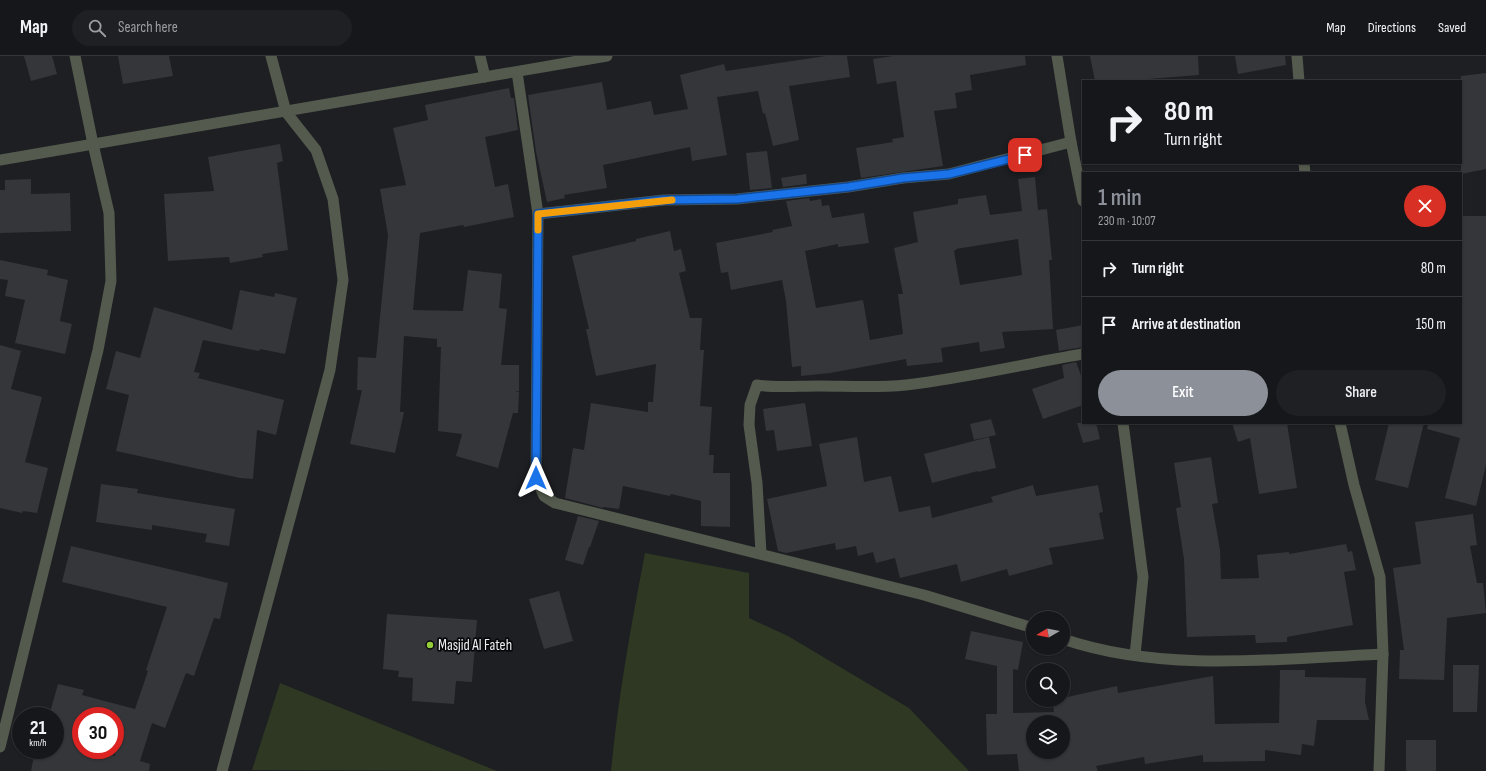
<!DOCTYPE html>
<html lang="en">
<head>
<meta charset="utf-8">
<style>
	body { margin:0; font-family:"Sofia Sans Condensed",sans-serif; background:#1f2023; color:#f1f3f6; height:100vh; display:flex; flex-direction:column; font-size:15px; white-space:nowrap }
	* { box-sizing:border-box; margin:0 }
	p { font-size:13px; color:#9e9fa2 }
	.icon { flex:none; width:22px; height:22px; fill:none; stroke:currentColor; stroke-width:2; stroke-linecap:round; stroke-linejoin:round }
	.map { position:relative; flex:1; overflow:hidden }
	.panel { position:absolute; left:1082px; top:116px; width:380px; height:252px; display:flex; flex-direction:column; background:#16171a; border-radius:0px; box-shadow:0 1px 3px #0004,0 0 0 1px #353639 }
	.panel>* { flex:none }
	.hud { position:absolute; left:1082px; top:24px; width:380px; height:84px; border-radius:0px; box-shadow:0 1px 3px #0004,0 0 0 1px #353639; background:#16171a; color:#f1f3f6; overflow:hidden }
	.needle { width:26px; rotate:260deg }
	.fabs { position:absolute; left:1026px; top:555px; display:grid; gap:8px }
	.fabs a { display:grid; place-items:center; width:44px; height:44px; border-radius:50%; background:#16171a; box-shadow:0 1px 3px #0004,0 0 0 1px #353639; font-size:20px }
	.speed { position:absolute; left:12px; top:651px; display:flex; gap:8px; font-size:20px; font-weight:700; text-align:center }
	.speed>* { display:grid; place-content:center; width:52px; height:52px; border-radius:50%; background:#16171a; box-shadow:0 1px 3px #0004,0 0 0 1px #353639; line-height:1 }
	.speed small { font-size:10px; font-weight:400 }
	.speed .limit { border:6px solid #d22; background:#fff; color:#111 }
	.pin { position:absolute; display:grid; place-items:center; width:34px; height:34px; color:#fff; margin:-17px; border-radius:8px; box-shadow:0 2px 6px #0006 }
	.me { position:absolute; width:44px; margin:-22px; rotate:0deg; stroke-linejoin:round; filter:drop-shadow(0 0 3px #0008) }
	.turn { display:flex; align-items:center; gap:14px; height:84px; padding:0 16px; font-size:18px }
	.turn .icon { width:52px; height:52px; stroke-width:2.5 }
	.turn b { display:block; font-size:28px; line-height:34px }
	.round { display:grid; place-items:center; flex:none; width:42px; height:42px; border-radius:21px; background:#1f2023 }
	.summary { display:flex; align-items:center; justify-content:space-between; height:68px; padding:0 16px }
	h1 { font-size:24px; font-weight:600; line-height:30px; color:#8c9099 }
	.primary-button { display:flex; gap:8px; margin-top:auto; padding:8px 16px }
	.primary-button a { flex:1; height:46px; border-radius:24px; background:#8c9099; color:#fff; font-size:16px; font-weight:600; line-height:46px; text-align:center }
	.primary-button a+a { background:#1f2023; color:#f1f3f6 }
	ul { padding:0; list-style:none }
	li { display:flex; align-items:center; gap:12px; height:56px; padding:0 16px; border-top:1px solid #353639 }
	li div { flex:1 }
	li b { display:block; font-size:15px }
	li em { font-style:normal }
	header { display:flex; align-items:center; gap:24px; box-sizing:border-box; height:56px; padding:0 20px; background:#16171a; border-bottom:1px solid #353639 }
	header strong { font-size:19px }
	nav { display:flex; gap:22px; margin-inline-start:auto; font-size:14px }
	.search { width:280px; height:36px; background:#1f2023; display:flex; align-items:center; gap:10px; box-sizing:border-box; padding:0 14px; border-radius:22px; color:#9e9fa2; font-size:15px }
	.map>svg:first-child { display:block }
</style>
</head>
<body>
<header>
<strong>Map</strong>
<div class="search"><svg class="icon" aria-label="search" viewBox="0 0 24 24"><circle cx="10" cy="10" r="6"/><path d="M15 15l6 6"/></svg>Search here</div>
<nav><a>Map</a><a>Directions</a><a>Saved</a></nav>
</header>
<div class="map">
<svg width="1486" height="715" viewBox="0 0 1486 715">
	<rect width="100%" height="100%" fill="#1d1f23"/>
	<!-- green -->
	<g fill="#2f3822">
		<path d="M645 497 749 517V562L788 580 909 652 969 715H611C618 642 631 569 645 497Z"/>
		<path d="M280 627 497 715 252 714Z"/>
	</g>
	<!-- building -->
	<g fill="#34363a" fill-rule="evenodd">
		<path d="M24 0H52L57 18 31 25Z"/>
		<path d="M118 0H169L173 20 123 28Z"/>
		<path d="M826 0H847L850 21 789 30 799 84 773 90 765 57 763 58 758 35 717 41 727 99 692 105 690 91 603 109 607 132 564 139 565 142 547 146 536 96 528 39 602 26 607 54 651 45 654 59 688 53 680 19 724 8 726 15Z"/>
		<path d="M893 0H1025L1026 9 970 19 972 34 955 37 957 52 934 55 943 110 861 122 856 92 893 86 892 83 904 81 896 25 877 28 873 3Z"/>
		<path d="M1090 0H1198L1199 19 1123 25H1095Z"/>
		<path d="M1235 0H1285L1286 9 1238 18Z"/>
		<path d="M1486 17V113L1461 118V20Z"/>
		<path d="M509 32 511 42H514L518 74 485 81 495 131 508 128 514 161 464 171 463 169 420 177 413 254 463 255 468 214 502 218 499 252 507 253 501 309H519V335L515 336H519L518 357H513L498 412 456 400 462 378 438 375 441 291H437V283L404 280 400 356H404L395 397 350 388 362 334H357L358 301 376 302 388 179 380 133 406 129 393 72 428 64 425 49Z"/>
		<path d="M280 88 283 105 277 107 288 194 262 198 263 201 230 207 229 201 168 205 164 138 214 135 208 101Z"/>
		<path d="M767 95 772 132 750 134 746 97Z"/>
		<path d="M806 118 807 128 783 131 781 122Z"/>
		<path d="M1035 121 1038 154 1047 153 1052 204H1049L1053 273 1002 276 1005 292 980 296 979 286 941 292 943 306 907 310 906 303 830 317 801 320V310L792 311 786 245 782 224 731 234 728 216 721 217 716 187 773 176 772 174 792 170 786 145 809 142 810 145 821 143 822 150 829 149 832 162 864 157 869 187 838 191V188L805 195 816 252 863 244 870 284 903 278 898 238H903L894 192 918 186 913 156 958 148V143L986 139 990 159 1022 155 1018 123ZM1018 183 1022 219 960 229 954 195 956 194V193Z"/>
		<path d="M31 123V138L70 137 71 175 0 177V134H5V124Z"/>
		<path d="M1461 160H1486V409L1476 450 1445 442 1460 382 1427 373 1428 367H1461Z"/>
		<path d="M670 175 674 195 681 193 686 215 679 217 690 262H702L700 294H704L700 350 712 351 709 399H714L713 417H730V471L701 470V445L671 438 670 440 623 430 619 453 603 451V452L565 442 573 392 584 394 591 347 648 356V346H653L656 308 596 320 586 273H589L572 200 636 185V183Z"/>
		<path d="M0 204 48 214 47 219 68 224 60 265 72 268 65 298 15 287 25 244 5 240 8 224 0 223Z"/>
		<path d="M240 234 274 241 275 237 297 242 285 298 260 293 259 295 203 284 194 316 200 317 198 322 284 344 276 379 257 374 253 423 240 422 116 395 129 339 106 333 116 295 140 302 154 251 232 274Z"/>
		<path d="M1083 269V291L1059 295 1056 274Z"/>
		<path d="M0 289 21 295 11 333 42 341 25 406 48 412 37 457 23 455 22 457 0 452Z"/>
		<path d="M1076 306 1083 325V349L1043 363 1032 333 1064 322 1062 309Z"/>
		<path d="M805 347 812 390 777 395 774 374 766 375 763 353Z"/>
		<path d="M991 363 996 379 974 384 970 368Z"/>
		<path d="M1077 367H1096L1100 383 1083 387Z"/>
		<path d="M1232 367H1287L1297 432 1259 438 1250 382 1238 386Z"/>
		<path d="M1389 367H1424L1408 432 1375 424Z"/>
		<path d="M857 381 864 426 891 420 899 456 930 450 932 462 993 446 991 441 1033 429 1036 440 1098 429 1103 456 1099 457 1104 483 1049 492 1053 508 1009 520 1007 513 961 526 957 508 900 522 895 502 876 507 873 496 858 500 856 490 836 494 835 487 786 497 778 495 767 443 827 430 819 388Z"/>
		<path d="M989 381 996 412 978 416V415L932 427 924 398Z"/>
		<path d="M1211 401 1218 447 1212 448 1220 494 1221 523 1259 522 1257 499 1289 496V498L1346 488 1348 496 1352 495 1356 514 1344 516 1353 569 1287 581V586L1256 587 1255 579 1187 581 1184 503 1176 452 1181 451 1174 407Z"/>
		<path d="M101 428 138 433 137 437 235 453 229 490 205 486 207 478 152 469V474L96 466Z"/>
		<path d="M1473 458 1477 489 1470 490 1477 527H1483L1486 557 1447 562 1444 624 1399 623 1400 594H1404L1393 512 1421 508 1415 466Z"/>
		<path d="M578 460 599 465 590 491H589L583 509 565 504Z"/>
		<path d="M71 490 228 527 220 563 214 562 194 620 186 617 165 672 152 667 140 705 150 708 149 715H31L35 694H55V660H49L58 628 84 634 82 639 135 653 148 615 146 614 167 551 62 526ZM81 660H115V700L89 694H81Z"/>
		<path d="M559 535 573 585 544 593 529 543Z"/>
		<path d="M387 558 477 564 472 626 456 625 454 648 412 645 413 622 398 621 399 615 383 613Z"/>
		<path d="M971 575 1023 586 1018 614 1013 613V657L1054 656 1052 644H1063V642L1117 630 1118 637 1213 620 1215 668 1279 667 1280 614H1305V621L1366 622 1365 646 1369 664H1317L1314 690 1302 688 1301 699 1265 694V705L1203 706V699L1145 708 1144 701 1096 710 1098 715H1019L1017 698 987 699 986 658H997V610L965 603ZM1033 666H1063V696H1033Z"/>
		<path d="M1453 609H1479L1477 656H1453Z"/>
		<rect x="1406" y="684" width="30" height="31"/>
	</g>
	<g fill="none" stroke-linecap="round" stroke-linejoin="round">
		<!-- minor -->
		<g stroke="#545a4d" stroke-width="11">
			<path d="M480 0 485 21"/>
			<path d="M1057 0 1071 86 1083 145"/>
			<path d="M1297 0 1299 25"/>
			<path d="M517 16 538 158 536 422 544 440 555 447 924 539 1033 572"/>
			<path d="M0 104 607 0"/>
			<path d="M1304 107 1305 117"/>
			<path d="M538 158 664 144 737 143 848 131 903 122 949 118 1071 86"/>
			<path d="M1123 367 1143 521 1135 599"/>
			<path d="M1340 367 1354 429 1380 521 1383 598 1379 715"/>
			<path d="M761 497 757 427 749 369 750 349 757 329C777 332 797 330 818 330 847 330 877 332 906 329 966 322 1024 308 1083 298"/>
			<path d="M1063 583C1162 617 1280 603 1383 598"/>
			<path d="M0 691 98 294 111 225 109 157 93 88 75 0"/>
			<path d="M222 715 330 314 343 224 333 143 316 94 286 56 271 0"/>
		</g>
	</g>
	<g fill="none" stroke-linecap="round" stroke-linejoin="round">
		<!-- route casing -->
		<g stroke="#114b97" stroke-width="10">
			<path id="route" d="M536 422 538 158 664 144 737 143 848 131 903 122 949 118 1025 99"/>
		</g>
		<!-- route -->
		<use href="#route" stroke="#1a73e8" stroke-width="7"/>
		<!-- slow -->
		<path stroke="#f59e0b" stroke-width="7" d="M538 174V158L672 144"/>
	</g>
	<!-- markers -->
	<circle fill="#95cc3a" stroke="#08090b" stroke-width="1.5" cx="430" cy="589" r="4"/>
	<g text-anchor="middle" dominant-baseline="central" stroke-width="3.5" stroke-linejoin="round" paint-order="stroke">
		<!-- poi labels -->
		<g font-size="15" fill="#eef0f3" stroke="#08090b" text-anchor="start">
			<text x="438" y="589">Masjid Al Fateh</text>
		</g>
	</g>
</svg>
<div class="fabs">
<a><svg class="needle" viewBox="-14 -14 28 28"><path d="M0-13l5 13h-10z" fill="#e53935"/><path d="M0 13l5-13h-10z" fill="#9e9fa2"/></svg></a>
<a><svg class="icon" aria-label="search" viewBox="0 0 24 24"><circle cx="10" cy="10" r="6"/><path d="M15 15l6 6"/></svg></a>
<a><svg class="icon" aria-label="layers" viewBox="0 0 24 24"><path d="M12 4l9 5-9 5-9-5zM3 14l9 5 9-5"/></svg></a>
</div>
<div class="speed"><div>21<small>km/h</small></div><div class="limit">30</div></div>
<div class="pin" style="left:1025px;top:99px;background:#d93025"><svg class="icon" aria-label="arrive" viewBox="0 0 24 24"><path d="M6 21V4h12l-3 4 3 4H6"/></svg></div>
<svg class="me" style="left:536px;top:422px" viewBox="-20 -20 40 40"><path d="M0-17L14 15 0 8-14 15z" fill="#1a73e8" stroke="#fff" stroke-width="4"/></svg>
<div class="hud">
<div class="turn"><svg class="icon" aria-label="right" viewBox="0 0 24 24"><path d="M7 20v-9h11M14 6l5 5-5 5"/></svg><div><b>80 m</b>Turn right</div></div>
</div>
<section class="panel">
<div class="summary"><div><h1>1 min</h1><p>230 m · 10:07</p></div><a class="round" style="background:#d93025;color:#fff"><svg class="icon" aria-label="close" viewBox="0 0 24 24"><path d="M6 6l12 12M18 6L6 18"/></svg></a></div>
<ul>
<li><svg class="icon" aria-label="right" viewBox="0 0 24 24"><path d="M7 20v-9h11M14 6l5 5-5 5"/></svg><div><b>Turn right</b></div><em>80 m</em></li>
<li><svg class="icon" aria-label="arrive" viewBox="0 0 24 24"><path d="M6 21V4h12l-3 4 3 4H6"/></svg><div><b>Arrive at destination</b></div><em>150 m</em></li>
</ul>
<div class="primary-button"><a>Exit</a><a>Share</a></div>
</section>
</div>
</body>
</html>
